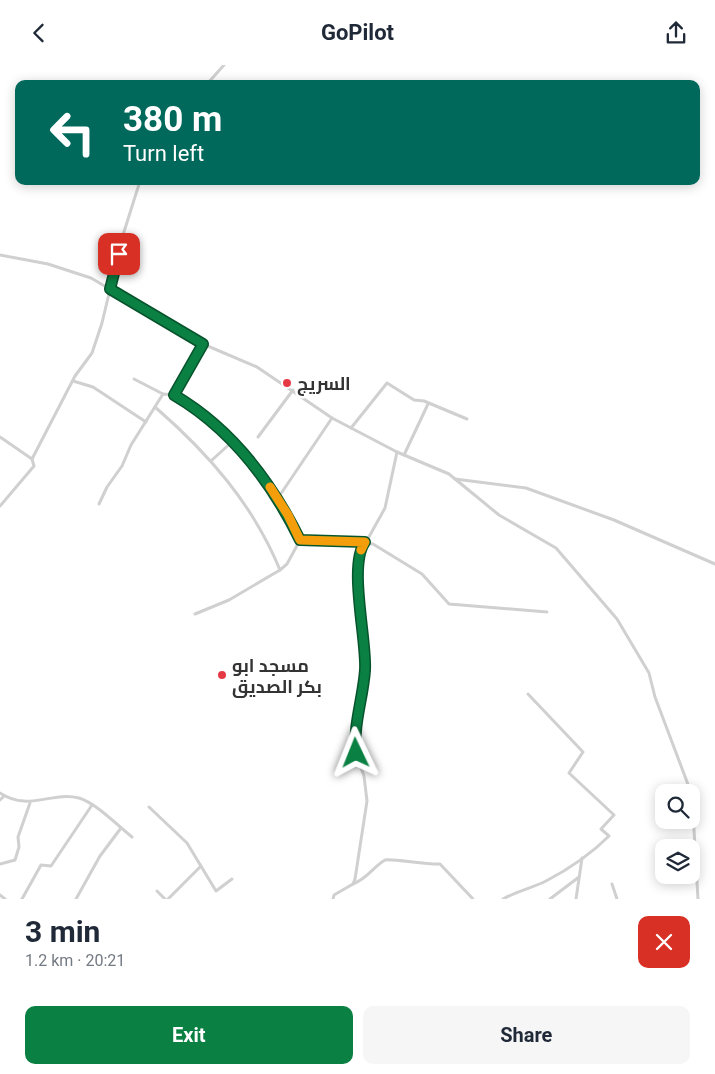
<!DOCTYPE html>
<html lang="en">
<head>
<meta charset="utf-8">
<style>
	body { margin:0; font-family:Roboto,Cairo,sans-serif; background:#f6f6f7; color:#1f2937; height:100vh; display:flex; flex-direction:column; font-size:19px; white-space:nowrap }
	* { box-sizing:border-box; margin:0 }
	p { font-size:16px; color:#747a83 }
	.icon { flex:none; width:28px; height:28px; fill:none; stroke:currentColor; stroke-width:2; stroke-linecap:round; stroke-linejoin:round }
	.map { position:relative; height:834px; overflow:hidden }
	.side { display:flex; flex-direction:column; background:#fff; flex:1 }
	.side>* { flex:none }
	.banner { position:absolute; left:15px; top:15px; width:685px; height:105px; border-radius:10px; box-shadow:0 2px 12px #0003; background:#00695c; color:#fff; overflow:hidden }
	.tools { position:absolute; left:655px; top:719px; display:grid; gap:10px }
	.tools a { display:grid; place-items:center; width:45px; height:45px; border-radius:10px; background:#fff; box-shadow:0 2px 12px #0003; font-size:25px }
	.pin { position:absolute; display:grid; place-items:center; width:42px; height:42px; color:#fff; margin:-21px; border-radius:10px; box-shadow:0 2px 8px #0006 }
	.me { position:absolute; width:55px; margin:-28px; rotate:358deg; stroke-linejoin:round; filter:drop-shadow(0 0 4px #0008) }
	.turn { display:flex; align-items:center; gap:18px; height:105px; padding:0 25px; font-size:22px }
	.turn .icon { width:65px; height:65px; stroke-width:2.5 }
	.turn b { display:block; font-size:35px; line-height:42px }
	.round { display:grid; place-items:center; flex:none; width:52px; height:52px; border-radius:10px; background:#f6f6f7 }
	.overview { display:flex; align-items:center; justify-content:space-between; height:85px; padding:0 25px }
	h1 { font-size:30px; font-weight:700; line-height:38px }
	.action { display:flex; gap:10px; margin-top:auto; padding:10px 25px }
	.action a { flex:1; height:58px; border-radius:10px; background:#0b8043; color:#fff; font-size:20px; font-weight:700; line-height:58px; text-align:center }
	.action a+a { background:#f6f6f7; color:#1f2937 }
	header { display:flex; justify-content:space-between; align-items:center; height:65px; padding:0 25px; background:#fff; font-size:22px; font-weight:700 }
	.map>svg:first-child { display:block }
</style>
</head>
<body>
<header><svg class="icon" aria-label="back" viewBox="0 0 24 24"><path d="M15 5l-7 7 7 7"/></svg>GoPilot<svg class="icon" aria-label="share" viewBox="0 0 24 24"><path d="M12 15V3M7 8l5-5 5 5M5 13v7h14v-7"/></svg></header>
<div class="map">
<svg width="715" height="834" viewBox="0 0 715 834">
	<rect width="100%" height="100%" fill="#fff"/>
	<g fill="none" stroke-linecap="round" stroke-linejoin="round">
		<!-- street -->
		<g stroke="#d0d0d0" stroke-width="3">
			<path d="M207 19 224 0"/>
			<path d="M0 190 48 199 91 213 203 279 257 302 332 353 397 387 449 409 499 450 556 483 617 554 649 608 655 632 692 730 698 834"/>
			<path d="M134 314 163 329"/>
			<path d="M73 316 93 322 146 357"/>
			<path d="M174 330C232 363 271 416 300 475"/>
			<path d="M155 342C208 388 253 439 280 505"/>
			<path d="M351 363 387 318 414 335 424 336 467 354"/>
			<path d="M0 372 32 394"/>
			<path d="M258 372 293 325"/>
			<path d="M404 390 428 339"/>
			<path d="M212 395 234 375"/>
			<path d="M455 414 526 423 614 455 715 499"/>
			<path d="M278 433 332 353"/>
			<path d="M99 439 107 422 122 401 131 380 163 329 174 330 203 279"/>
			<path d="M0 441 34 401 32 394 75 311 92 288 102 258 123 170 140 116"/>
			<path d="M195 549 229 535 280 505 287 499 300 475 373 479 422 509 449 539 547 547"/>
			<path d="M0 728C29 747 51 726 79 733 96 738 118 761 132 772"/>
			<path d="M0 735 4 731"/>
			<path d="M149 742 187 778 216 826 232 814"/>
			<path d="M0 799 15 795 19 782 18 772 30 738"/>
			<path d="M353 819C368 813 373 802 385 795 390 793 428 800 440 799L473 834"/>
			<path d="M612 819 617 834"/>
			<path d="M157 826 165 834"/>
			<path d="M0 830 5 834"/>
			<path d="M22 834 41 800 51 801 92 740"/>
			<path d="M76 834 100 791 121 763"/>
			<path d="M168 834 200 802"/>
			<path d="M333 834 334 830 353 819 355 814 367 736 364 711 356 689 355 675 365 608V588L359 535 360 488 385 443 397 387"/>
			<path d="M503 834C517 826 532 823 546 816 569 804 591 789 609 771L601 764 614 750 569 708 583 687 528 629"/>
			<path d="M550 834 579 812"/>
			<path d="M576 834 582 793"/>
		</g>
	</g>
	<g fill="none" stroke-linecap="round" stroke-linejoin="round">
		<!-- route casing -->
		<g stroke="#07532c" stroke-width="12">
			<path id="route" d="M119 189 110 224 203 279 174 330C232 364 271 416 300 475L365 477C348 500 367 575 365 605 363 634 353 659 356 688"/>
		</g>
		<!-- route -->
		<use href="#route" stroke="#0b8043" stroke-width="9"/>
		<!-- slow -->
		<path stroke="#f59e0b" stroke-width="9" d="M270 422 288 450 300 475 365 477 361 485"/>
	</g>
	<!-- markers -->
	<g fill="#e63946" stroke="#fff" stroke-width="2">
		<circle cx="287" cy="318" r="5"/>
		<circle cx="222" cy="610" r="5"/>
	</g>
	<g text-anchor="middle" dominant-baseline="central" stroke-width="5" stroke-linejoin="round" paint-order="stroke">
		<!-- poi labels -->
		<g font-size="18" font-weight="bold" fill="#333" stroke="#fff" text-anchor="start">
			<text x="297" y="318">السريج</text>
			<text x="232" y="600">مسجد ابو<tspan x="232" dy="21">بكر الصديق</tspan></text>
		</g>
	</g>
</svg>
<div class="tools">
<a><svg class="icon" aria-label="search" viewBox="0 0 24 24"><circle cx="10" cy="10" r="6"/><path d="M15 15l6 6"/></svg></a>
<a><svg class="icon" aria-label="layers" viewBox="0 0 24 24"><path d="M12 4l9 5-9 5-9-5zM3 14l9 5 9-5"/></svg></a>
</div>
<div class="pin" style="left:119px;top:189px;background:#d93025"><svg class="icon" aria-label="arrive" viewBox="0 0 24 24"><path d="M6 21V4h12l-3 4 3 4H6"/></svg></div>
<svg class="me" style="left:356px;top:688px" viewBox="-20 -20 40 40"><path d="M0-17L14 15 0 8-14 15z" fill="#0b8043" stroke="#fff" stroke-width="4"/></svg>
<div class="banner">
<div class="turn"><svg class="icon" aria-label="left" viewBox="0 0 24 24"><path d="M17 20v-9H6M10 6l-5 5 5 5"/></svg><div><b>380 m</b>Turn left</div></div>
</div>
</div>
<section class="side">
<div class="overview"><div><h1>3 min</h1><p>1.2 km · 20:21</p></div><a class="round" style="background:#d93025;color:#fff"><svg class="icon" aria-label="close" viewBox="0 0 24 24"><path d="M6 6l12 12M18 6L6 18"/></svg></a></div>
<div class="action"><a>Exit</a><a>Share</a></div>
</section>
</body>
</html>
